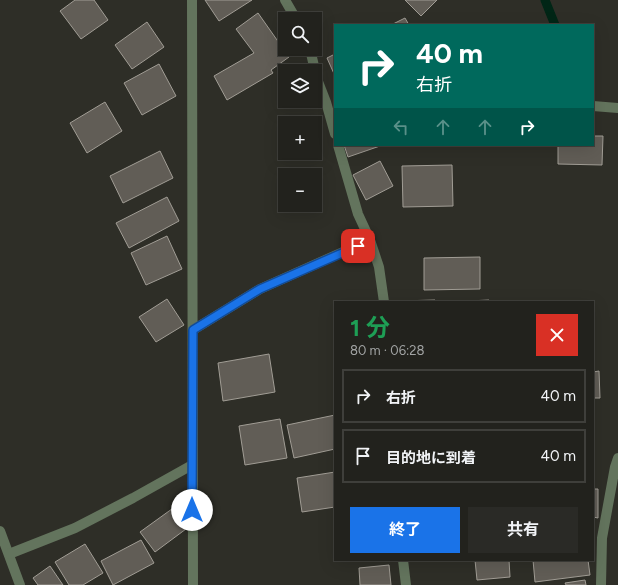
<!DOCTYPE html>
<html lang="ja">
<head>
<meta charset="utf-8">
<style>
	body { margin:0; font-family:Figtree,"Noto Sans JP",sans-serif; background:#2a2a26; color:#f1f3f6; height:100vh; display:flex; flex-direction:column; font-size:15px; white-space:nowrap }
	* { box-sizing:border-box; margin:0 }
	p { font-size:13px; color:#a2a4a4 }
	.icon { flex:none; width:22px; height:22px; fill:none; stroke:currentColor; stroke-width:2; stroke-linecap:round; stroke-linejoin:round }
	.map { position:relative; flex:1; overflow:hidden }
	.drawer { position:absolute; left:334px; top:301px; width:260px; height:260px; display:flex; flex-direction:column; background:#22221d; border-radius:0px; box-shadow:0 4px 16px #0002,0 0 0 1px #3f3f3b }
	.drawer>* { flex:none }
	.guide { position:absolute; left:334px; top:24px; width:260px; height:122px; border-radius:0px; box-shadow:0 4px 16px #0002,0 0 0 1px #3f3f3b; background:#00695c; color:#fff; overflow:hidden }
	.tools { position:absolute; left:278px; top:12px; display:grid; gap:8px }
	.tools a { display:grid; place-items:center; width:44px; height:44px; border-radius:0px; background:#22221d; box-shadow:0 4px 16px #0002,0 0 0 1px #3f3f3b; font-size:20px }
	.pin { position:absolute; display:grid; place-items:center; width:34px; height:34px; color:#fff; margin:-17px; border-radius:8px; box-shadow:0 2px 6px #0006 }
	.me { position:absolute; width:44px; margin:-22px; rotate:0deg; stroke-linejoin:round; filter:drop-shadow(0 0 3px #0008) }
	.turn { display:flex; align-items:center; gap:14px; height:84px; padding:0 16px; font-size:18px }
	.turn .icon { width:52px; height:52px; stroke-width:2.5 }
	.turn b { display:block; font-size:28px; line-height:34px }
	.lanes { display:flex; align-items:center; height:38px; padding:0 16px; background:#0003; justify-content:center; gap:20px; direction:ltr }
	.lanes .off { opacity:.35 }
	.round { display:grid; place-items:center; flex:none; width:42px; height:42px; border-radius:0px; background:#2a2a26 }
	.head { display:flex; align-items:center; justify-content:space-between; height:68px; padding:0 16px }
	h1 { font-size:24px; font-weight:700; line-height:30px; color:#1e9e55 }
	.button { display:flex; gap:8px; margin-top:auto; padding:8px 16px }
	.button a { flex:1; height:46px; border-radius:0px; background:#1a73e8; color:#fff; font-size:16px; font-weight:700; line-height:46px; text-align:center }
	.button a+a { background:#2a2a26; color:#f1f3f6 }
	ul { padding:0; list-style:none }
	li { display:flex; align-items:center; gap:12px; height:54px; margin:0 8px 6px; padding:0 8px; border:2px solid #3f3f3b; border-radius:0px }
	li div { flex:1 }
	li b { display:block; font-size:15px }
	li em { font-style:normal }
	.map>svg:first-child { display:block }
</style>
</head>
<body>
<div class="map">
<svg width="618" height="585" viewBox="0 0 618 585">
	<rect width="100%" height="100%" fill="#2e2e27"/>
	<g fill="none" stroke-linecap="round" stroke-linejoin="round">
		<!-- stream -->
		<path stroke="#002616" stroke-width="9" d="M545 0 555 25"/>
	</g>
	<!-- building -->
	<g fill="#615d56" stroke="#a19d95">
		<path d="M75 0H94L108 20 81 39 60 11Z"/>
		<path d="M205 0H252L219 21Z"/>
		<path d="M405 0H437L421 16Z"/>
		<path d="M258 13 289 57 271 70 273 73 227 100 214 76 254 53 236 29Z"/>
		<path d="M405 18 409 25H391Z"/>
		<path d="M147 22 164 47 132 69 115 45Z"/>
		<path d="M335 54V76L327 58Z"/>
		<path d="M159 64 176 96 142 115 124 83Z"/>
		<path d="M105 102 122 131 87 153 70 123Z"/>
		<path d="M593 136H603L602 165 558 164V145H593Z"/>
		<path d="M344 145H379L380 146 348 157Z"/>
		<path d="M160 151 173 178 123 203 110 176Z"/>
		<path d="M380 161 393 186 366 200 353 175Z"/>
		<path d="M452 165 453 206 403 207 402 166Z"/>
		<path d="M167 197 179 221 129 248 116 223Z"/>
		<path d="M167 236 182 269 146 285 131 253Z"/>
		<path d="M480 257V289L424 290V258Z"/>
		<path d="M167 299 184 325 156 342 139 317Z"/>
		<path d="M435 300V302H400V301Z"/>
		<path d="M489 300V302H448Z"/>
		<path d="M269 354 275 392 223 401 218 363Z"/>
		<path d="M599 371 600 398H593V372Z"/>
		<path d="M335 415V449L294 458 287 425Z"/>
		<path d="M280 419 287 458 245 465 239 426Z"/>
		<path d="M335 472V507L302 512 297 478Z"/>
		<path d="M593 489H598V518L593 517Z"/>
		<path d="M176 506 190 526 155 552 140 532Z"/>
		<path d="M141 540 154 563 113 585 101 561Z"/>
		<path d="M85 544 103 573 83 585H69L55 562Z"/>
		<path d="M475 560H509L510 577 477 580Z"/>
		<path d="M533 560H588L590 575 535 582Z"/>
		<path d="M389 565 391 585H360L359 568Z"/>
		<path d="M50 566 63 585H38L33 578Z"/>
		<path d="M585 580 586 585H566L565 583Z"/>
	</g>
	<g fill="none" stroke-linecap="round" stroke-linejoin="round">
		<!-- street -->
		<g stroke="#63745d" stroke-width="10">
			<path d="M192 0 193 585"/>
			<path d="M285 0 296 19"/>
			<path d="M310 49 317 79 326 102 335 134"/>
			<path d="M593 106 618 108"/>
			<path d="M338 145 358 214 370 240 379 267 384 302"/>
			<path d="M193 330 260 289 370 240"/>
			<path d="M0 531 20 585"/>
			<path d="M9 554 75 528 133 498 192 465"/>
			<path d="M403 560 406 585"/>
			<path d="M601 585 602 538 615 467 618 458"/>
		</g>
	</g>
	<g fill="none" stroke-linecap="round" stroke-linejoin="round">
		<!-- route casing -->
		<g stroke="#114b97" stroke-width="10">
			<path id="route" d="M192 510 193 330 260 289 358 246"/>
		</g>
		<!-- route -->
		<use href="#route" stroke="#1a73e8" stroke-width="7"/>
	</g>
</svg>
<div class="tools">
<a><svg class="icon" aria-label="search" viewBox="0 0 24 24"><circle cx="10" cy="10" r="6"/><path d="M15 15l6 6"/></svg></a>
<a><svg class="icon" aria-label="layers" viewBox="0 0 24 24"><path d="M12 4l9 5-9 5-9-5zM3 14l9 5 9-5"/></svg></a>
<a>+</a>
<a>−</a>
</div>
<div class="pin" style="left:358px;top:246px;background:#d93025"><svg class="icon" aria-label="arrive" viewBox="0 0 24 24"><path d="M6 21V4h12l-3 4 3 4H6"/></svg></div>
<svg class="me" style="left:192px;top:510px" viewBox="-20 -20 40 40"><circle r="19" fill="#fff"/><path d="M0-13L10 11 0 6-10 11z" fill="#1a73e8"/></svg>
<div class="guide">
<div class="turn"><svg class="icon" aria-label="right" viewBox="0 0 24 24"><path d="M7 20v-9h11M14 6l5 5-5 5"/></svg><div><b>40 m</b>右折</div></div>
<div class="lanes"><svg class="icon off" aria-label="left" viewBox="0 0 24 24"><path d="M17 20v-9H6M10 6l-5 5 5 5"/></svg><svg class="icon off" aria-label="ahead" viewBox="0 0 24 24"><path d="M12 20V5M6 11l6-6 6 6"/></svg><svg class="icon off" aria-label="ahead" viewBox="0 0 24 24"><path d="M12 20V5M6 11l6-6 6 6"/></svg><svg class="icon" aria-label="right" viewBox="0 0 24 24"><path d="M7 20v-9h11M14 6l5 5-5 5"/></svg></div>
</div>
<section class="drawer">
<div class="head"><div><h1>1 分</h1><p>80 m · 06:28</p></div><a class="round" style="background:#d93025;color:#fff"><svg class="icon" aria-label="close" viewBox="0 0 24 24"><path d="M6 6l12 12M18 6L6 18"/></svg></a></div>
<ul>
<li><svg class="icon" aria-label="right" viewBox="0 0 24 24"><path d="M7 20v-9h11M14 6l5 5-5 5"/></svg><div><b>右折</b></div><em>40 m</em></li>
<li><svg class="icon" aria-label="arrive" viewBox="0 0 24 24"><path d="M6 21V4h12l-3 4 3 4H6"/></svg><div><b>目的地に到着</b></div><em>40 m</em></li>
</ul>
<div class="button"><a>終了</a><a>共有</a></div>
</section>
</div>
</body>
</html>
